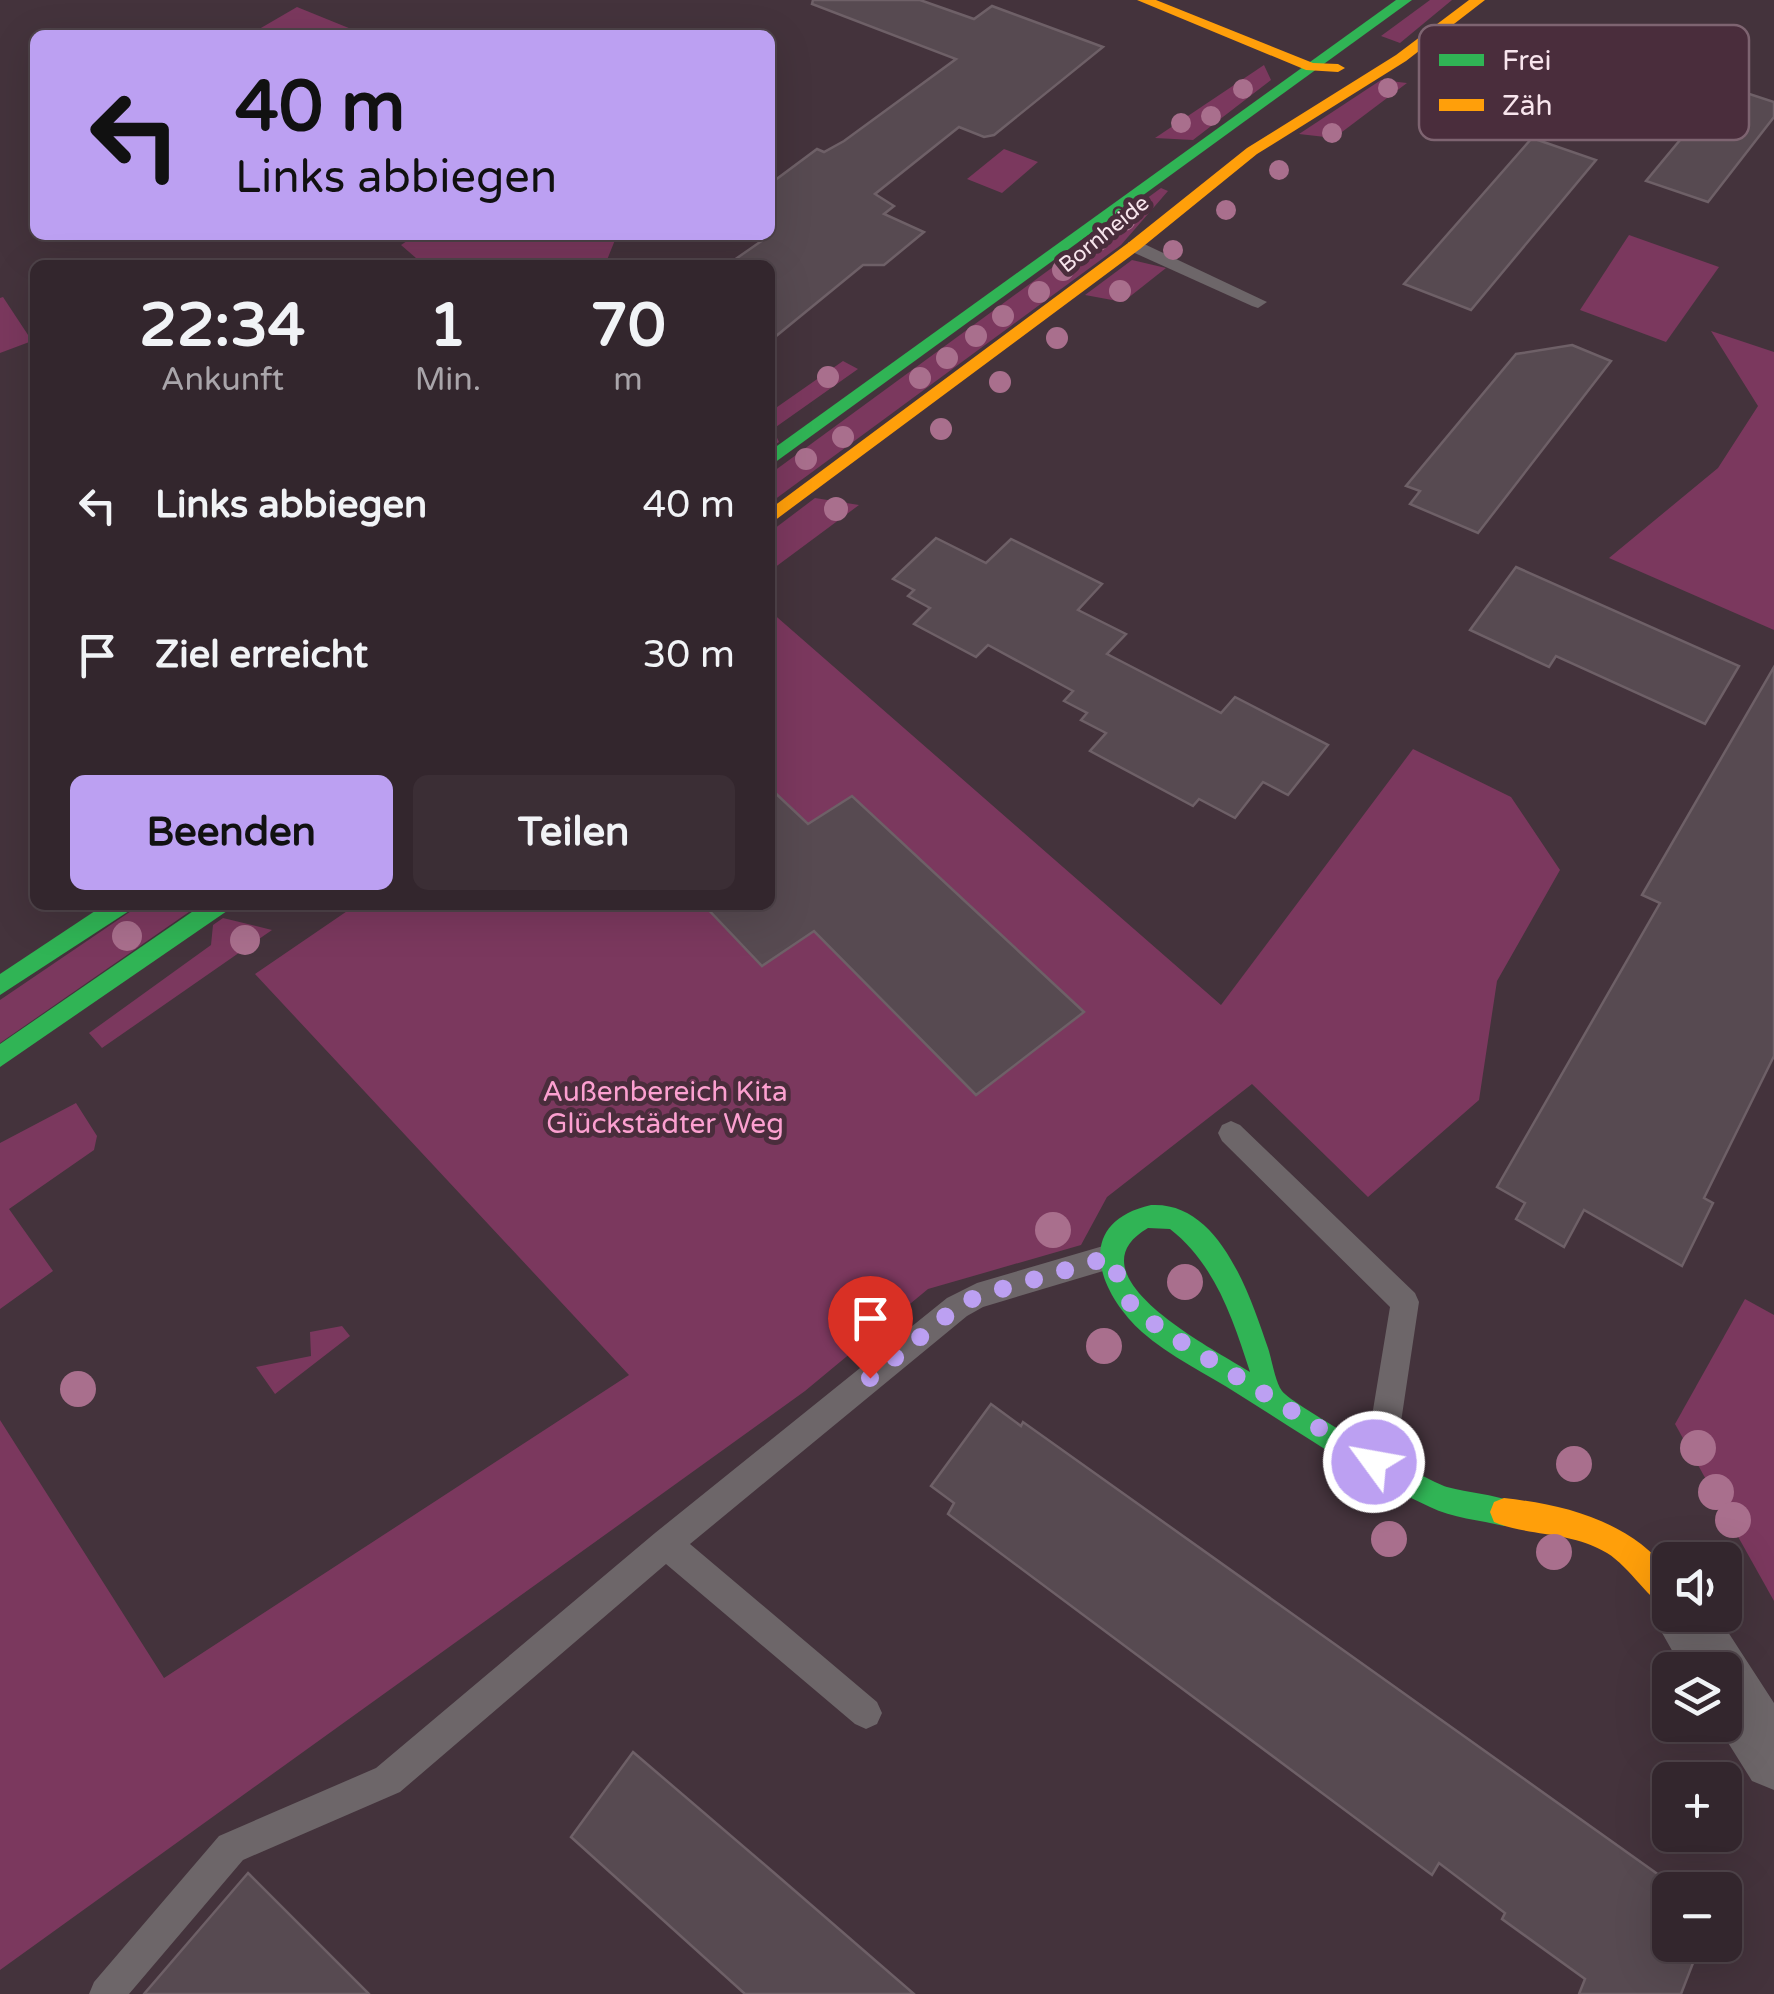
<!DOCTYPE html>
<html lang="de">
<head>
<meta charset="utf-8">
<style>
	body { margin:0; font-family:"Varela Round",sans-serif; background:#3b2e35; color:#f1f3f6; height:100vh; display:flex; flex-direction:column; font-size:38px; white-space:nowrap }
	* { box-sizing:border-box; margin:0 }
	p { font-size:32px; color:#a9a5aa }
	.icon { flex:none; width:55px; height:55px; fill:none; stroke:currentColor; stroke-width:2; stroke-linecap:round; stroke-linejoin:round }
	.map { position:relative; flex:1; overflow:hidden }
	.side { position:absolute; left:30px; top:260px; width:745px; height:650px; display:flex; flex-direction:column; background:#33262d; border-radius:15px; box-shadow:0 10px 40px #0002,0 0 0 2px #4e4349 }
	.side>* { flex:none }
	.top-card { position:absolute; left:30px; top:30px; width:745px; height:210px; border-radius:15px; box-shadow:0 10px 40px #0002,0 0 0 2px #4e4349; background:#bca0f2; color:#111; overflow:hidden }
	.buttons { position:absolute; left:1652px; top:1542px; display:grid; gap:20px }
	.buttons a { display:grid; place-items:center; width:90px; height:90px; border-radius:15px; background:#33262d; box-shadow:0 10px 40px #0002,0 0 0 2px #4e4349; font-size:50px }
	.pin { position:absolute; display:grid; place-items:center; width:85px; height:85px; color:#fff; margin:-102px -42px; border-radius:50% 50% 50% 0; rotate:-45deg; box-shadow:0 0 10px #0007 }
	.pin .icon { rotate:45deg }
	.me { position:absolute; width:110px; margin:-55px; rotate:302deg; stroke-linejoin:round; filter:drop-shadow(0 0 8px #0008) }
	.turn { display:flex; align-items:center; gap:35px; height:210px; padding:0 40px; font-size:45px }
	.turn .icon { width:130px; height:130px; stroke-width:2.5 }
	.turn b { display:block; font-size:70px; line-height:85px }
	.eta { display:flex; justify-content:space-evenly; align-items:center; height:170px; text-align:center }
	.eta b { font-size:60px; font-weight:700; line-height:70px }
	.primary-button { display:flex; gap:20px; margin-top:auto; padding:20px 40px }
	.primary-button a { flex:1; height:115px; border-radius:15px; background:#bca0f2; color:#111; font-size:40px; font-weight:700; line-height:115px; text-align:center }
	.primary-button a+a { background:#3b2e35; color:#f1f3f6 }
	ul { padding:0; list-style:none }
	li { display:flex; align-items:center; gap:30px; height:150px; padding:0 40px }
	li div { flex:1 }
	li b { display:block; font-size:38px }
	li em { font-style:normal }
	.map>svg:first-child { display:block }
</style>
</head>
<body>
<div class="map">
<svg width="1774" height="1994" viewBox="0 0 1774 1994">
	<rect width="100%" height="100%" fill="#44333c"/>
	<!-- green -->
	<g fill="#7b385e">
		<path d="M1430 0H1452L1400 43 1381 36Z"/>
		<path d="M297 7 366 35H249Z"/>
		<path d="M1264 65 1271 80 1193 140 1155 138Z"/>
		<path d="M1381 80 1407 83 1334 138 1299 134Z"/>
		<path d="M1004 149 1038 162 1002 193 967 179Z"/>
		<path d="M1161 188 1168 191 1121 245 770 503V474Z"/>
		<path d="M416 235H617L605 265H424L401 245Z"/>
		<path d="M1629 235 1719 267 1666 342 1580 310Z"/>
		<path d="M1132 260 1166 268 1123 302 1085 295Z"/>
		<path d="M3 297 32 341 0 353V298Z"/>
		<path d="M1711 331 1774 352V630L1609 558 1718 468 1758 406Z"/>
		<path d="M843 361 858 369 773 429 779 442 770 448V412Z"/>
		<path d="M815 498 859 505 770 571V532Z"/>
		<path d="M770 611 1221 1005 1413 749 1511 797 1560 870 1497 981 1479 1100 1368 1197 1252 1084 1107 1197 1081 1245 928 1289 805 1391 0 1970V1420L164 1678 629 1375 255 974 356 905H770Z"/>
		<path d="M140 905H199L0 1043V1000Z"/>
		<path d="M223 918 272 930 102 1048 89 1033 211 945 213 925Z"/>
		<path d="M76 1103 97 1136 94 1150 9 1209 53 1271 0 1309V1143Z"/>
		<path d="M1745 1299 1774 1315V1601L1675 1424Z"/>
		<path d="M342 1326 350 1336 275 1394 256 1367 311 1356 310 1332Z"/>
	</g>
	<!-- building -->
	<g fill="#574a51" stroke="#6e6067" stroke-width="2.5">
		<path d="M813 0H920L974 19 992 6 1103 47 994 135 984 137 959 127 875 194 894 206 884 214 924 232 884 265H863L770 341V265H727L770 235V184L817 149 824 152 844 141 956 59 812 4Z"/>
		<path d="M1725 86 1774 102V117L1708 202 1646 181Z"/>
		<path d="M1532 138 1596 160 1471 310 1404 284Z"/>
		<path d="M1572 345 1611 361 1478 533 1410 504 1420 491 1406 486 1516 354Z"/>
		<path d="M936 538 986 563 1011 539 1102 584 1078 610 1126 634 1107 654 1221 713 1235 697 1328 745 1288 795 1263 782 1235 818 1199 799 1193 806 1090 751 1106 733 1081 720 1087 713 1064 701 1073 691 988 645 976 657 914 624 930 608 908 596 914 590 893 579Z"/>
		<path d="M1516 567 1739 666 1705 724 1556 656 1549 667 1470 630Z"/>
		<path d="M1774 667V1056L1704 1198 1713 1203 1682 1266 1584 1210 1564 1247 1516 1219 1525 1203 1497 1187 1660 903 1642 895Z"/>
		<path d="M770 788 808 824 852 796 1084 1012 976 1095 814 931 762 966 704 905H770Z"/>
		<path d="M991 1404 1021 1426 1023 1422 1680 1890H1670V1945H1700L1681 1994H1579L1585 1979 1502 1919 1505 1913 1439 1863 1432 1875 948 1514 954 1503 931 1486Z"/>
		<path d="M633 1752 772 1871 914 1994H745L571 1837Z"/>
		<path d="M248 1873 369 1994H144Z"/>
	</g>
	<g fill="none" stroke-linecap="round" stroke-linejoin="round">
		<!-- lane -->
		<g fill="#6d6669" fill-rule="evenodd">
			<path d="M1128 242H1140L1267 302 1258 308 1252 306 1128 250Z"/>
			<path d="M1231 1121 1240 1125 1415 1293 1419 1302 1401 1422 1384 1472 1374 1477 1364 1472 1359 1462 1371 1422 1390 1307 1222 1141 1218 1133 1222 1125Z"/>
			<path d="M1110 1244 1120 1248 1124 1257 1120 1266 983 1307 967 1316 690 1544 877 1702 882 1713 877 1724 866 1729 855 1724 666 1564 400 1792 243 1860 129 1994H89L94 1982 219 1836 376 1768 655 1533 947 1298 977 1283Z"/>
		</g>
		<!-- street -->
		<path fill="#6d6669" fill-rule="evenodd" d="M1670 1590V1615H1717L1774 1703V1790L1752 1781 1717 1725H1725V1670H1683L1652 1615 1661 1594Z"/>
		<!-- fast -->
		<g fill="#30b455" fill-rule="evenodd">
			<path d="M1396 0H1412L770 466V451Z"/>
			<path d="M104 905H132L129 911 0 995V974Z"/>
			<path d="M202 905H230L227 911 0 1067V1044Z"/>
			<path d="M1151 1205C1220 1201 1250 1296 1268 1348 1272 1360 1275 1381 1282 1391 1292 1405 1427 1481 1447 1487 1469 1493 1492 1494 1514 1502L1518 1512 1514 1522 1504 1526C1480 1520 1452 1518 1430 1507 1362 1476 1301 1433 1238 1394 1207 1374 1169 1356 1142 1332 1097 1291 1073 1223 1151 1205ZM1148 1228 1170 1229C1215 1264 1233 1319 1250 1372 1214 1349 1067 1275 1148 1228Z"/>
		</g>
		<!-- slow -->
		<g fill="#ff9f0a" fill-rule="evenodd">
			<path d="M1137 0H1156L1313 63 1338 64 1345 68 1338 72 1306 70Z"/>
			<path d="M1469 0H1485L1406 61 1257 154 1140 249 770 524V509L1128 243 1247 148 1396 55Z"/>
			<path d="M1504 1498C1566 1505 1630 1521 1670 1573V1610C1650 1602 1630 1567 1607 1553 1571 1531 1531 1537 1494 1522L1490 1512 1494 1502Z"/>
		</g>
	</g>
	<!-- trees -->
	<g fill="#a96f8d">
		<circle cx="1388" cy="88" r="10"/>
		<circle cx="1243" cy="89" r="10"/>
		<circle cx="1211" cy="116" r="10"/>
		<circle cx="1181" cy="123" r="10"/>
		<circle cx="1332" cy="133" r="10"/>
		<circle cx="1279" cy="170" r="10"/>
		<circle cx="1226" cy="210" r="10"/>
		<circle cx="1125" cy="221" r="10"/>
		<circle cx="1099" cy="241" r="10"/>
		<circle cx="1173" cy="250" r="10"/>
		<circle cx="1063" cy="270" r="11"/>
		<circle cx="1120" cy="291" r="11"/>
		<circle cx="1039" cy="292" r="11"/>
		<circle cx="1003" cy="316" r="11"/>
		<circle cx="976" cy="336" r="11"/>
		<circle cx="1057" cy="338" r="11"/>
		<circle cx="947" cy="358" r="11"/>
		<circle cx="828" cy="377" r="11"/>
		<circle cx="920" cy="378" r="11"/>
		<circle cx="1000" cy="382" r="11"/>
		<circle cx="941" cy="429" r="11"/>
		<circle cx="843" cy="437" r="11"/>
		<circle cx="806" cy="459" r="11"/>
		<circle cx="836" cy="509" r="12"/>
		<circle cx="127" cy="936" r="15"/>
		<circle cx="245" cy="940" r="15"/>
		<circle cx="1053" cy="1230" r="18"/>
		<circle cx="1185" cy="1282" r="18"/>
		<circle cx="1104" cy="1346" r="18"/>
		<circle cx="78" cy="1389" r="18"/>
		<circle cx="1698" cy="1448" r="18"/>
		<circle cx="1574" cy="1464" r="18"/>
		<circle cx="1716" cy="1492" r="18"/>
		<circle cx="1733" cy="1520" r="18"/>
		<circle cx="1389" cy="1539" r="18"/>
		<circle cx="1554" cy="1552" r="18"/>
	</g>
	<g fill="none" stroke-linecap="round" stroke-linejoin="round">
		<!-- route -->
		<path stroke="#bca0f2" stroke-width="18" stroke-dasharray="0 32.4" d="M870 1378 957 1307 978 1296 1110 1257 1129 1302 1159 1328 1374 1462"/>
	</g>
	<g text-anchor="middle" dominant-baseline="central" stroke-width="10" stroke-linejoin="round" paint-order="stroke">
		<!-- far-street labels -->
		<g font-size="22" fill="#f8e5ed" stroke="#4a2d3c">
			<text transform="translate(1104 234) rotate(-39)">Bornheide</text>
		</g>
		<!-- park labels -->
		<g font-size="28" fill="#fca0d0" stroke="#4a2d3c">
			<text x="665" y="1092">Außenbereich Kita<tspan x="665" dy="32">Glückstädter Weg</tspan></text>
		</g>
	</g>
	<!-- legend -->
	<rect x="1419" y="25" width="330" height="115" rx="15" fill="#4a2d3c" stroke="#7e6471" stroke-width="2.5"/>
	<rect x="1439" y="54" width="45" height="12" fill="#30b455"/>
	<rect x="1439" y="99" width="45" height="12" fill="#ff9f0a"/>
	<g font-size="28" fill="#f8e5ed">
		<text x="1502" y="70">Frei</text>
		<text x="1502" y="115">Zäh</text>
	</g>
</svg>
<div class="buttons">
<a><svg class="icon" aria-label="sound" viewBox="0 0 24 24"><path d="M4 9h4l5-4v14l-5-4H4zM17 9q2 3 0 6"/></svg></a>
<a><svg class="icon" aria-label="layers" viewBox="0 0 24 24"><path d="M12 4l9 5-9 5-9-5zM3 14l9 5 9-5"/></svg></a>
<a>+</a>
<a>−</a>
</div>
<div class="pin" style="left:870px;top:1378px;background:#d93025"><svg class="icon" aria-label="arrive" viewBox="0 0 24 24"><path d="M6 21V4h12l-3 4 3 4H6"/></svg></div>
<svg class="me" style="left:1374px;top:1462px" viewBox="-20 -20 40 40"><circle r="17" fill="#bca0f2" stroke="#fff" stroke-width="3"/><path d="M0-11L8 9 0 5-8 9z" fill="#fff"/></svg>
<div class="top-card">
<div class="turn"><svg class="icon" aria-label="left" viewBox="0 0 24 24"><path d="M17 20v-9H6M10 6l-5 5 5 5"/></svg><div><b>40 m</b>Links abbiegen</div></div>
</div>
<section class="side">
<div class="eta">
<div><b>22:34</b><p>Ankunft</p></div>
<div><b>1</b><p>Min.</p></div>
<div><b>70</b><p>m</p></div>
</div>
<ul>
<li><svg class="icon" aria-label="left" viewBox="0 0 24 24"><path d="M17 20v-9H6M10 6l-5 5 5 5"/></svg><div><b>Links abbiegen</b></div><em>40 m</em></li>
<li><svg class="icon" aria-label="arrive" viewBox="0 0 24 24"><path d="M6 21V4h12l-3 4 3 4H6"/></svg><div><b>Ziel erreicht</b></div><em>30 m</em></li>
</ul>
<div class="primary-button"><a>Beenden</a><a>Teilen</a></div>
</section>
</div>
</body>
</html>
